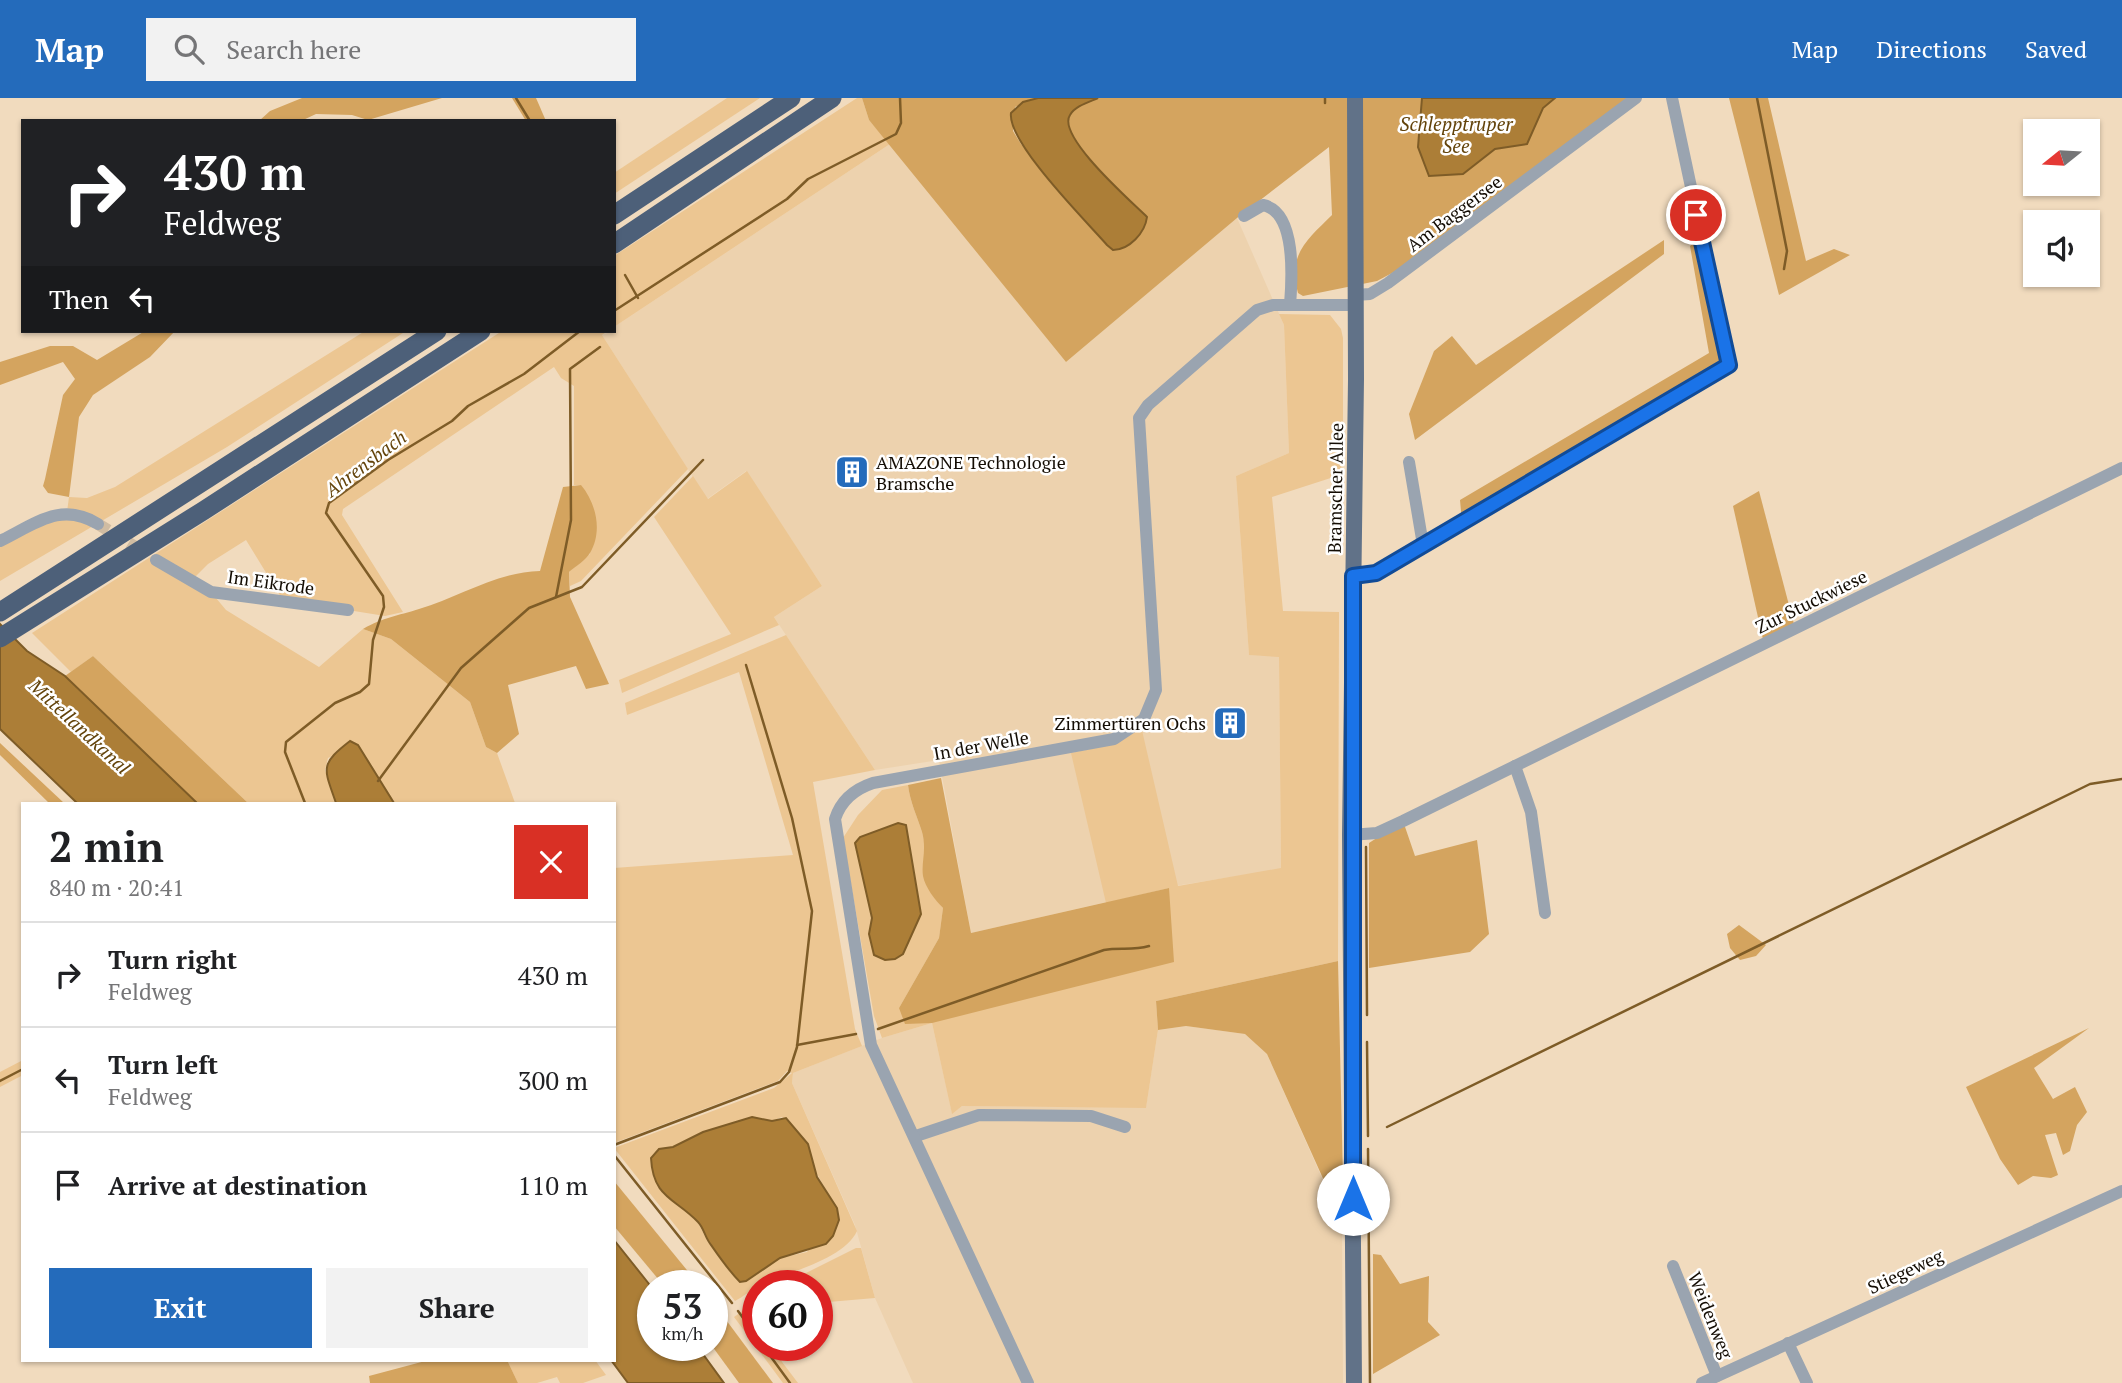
<!DOCTYPE html>
<html lang="en">
<head>
<meta charset="utf-8">
<style>
	body { margin:0; font-family:"PT Serif",serif; background:#f2f2f2; color:#202124; height:100vh; display:flex; flex-direction:column; font-size:26px; white-space:nowrap }
	* { box-sizing:border-box; margin:0 }
	p { font-size:23px; color:#757577 }
	.icon { flex:none; width:38px; height:38px; fill:none; stroke:currentColor; stroke-width:2; stroke-linecap:round; stroke-linejoin:round }
	.map { position:relative; flex:1; overflow:hidden }
	.sheet { position:absolute; left:21px; top:704px; width:595px; height:560px; display:flex; flex-direction:column; background:#fff; border-radius:0px; box-shadow:0 2px 5px #0004 }
	.sheet>* { flex:none }
	.top-card { position:absolute; left:21px; top:21px; width:595px; height:214px; border-radius:0px; box-shadow:0 2px 5px #0004; background:#202124; color:#fff; overflow:hidden }
	.needle { width:46px; rotate:252deg }
	.fabs { position:absolute; left:2023px; top:21px; display:grid; gap:14px }
	.fabs a { display:grid; place-items:center; width:77px; height:77px; border-radius:0px; background:#fff; box-shadow:0 2px 5px #0004; font-size:35px }
	.speed { position:absolute; left:637px; top:1172px; display:flex; gap:14px; font-size:35px; font-weight:700; text-align:center }
	.speed>* { display:grid; place-content:center; width:91px; height:91px; border-radius:50%; background:#fff; box-shadow:0 2px 5px #0004; line-height:1 }
	.speed small { font-size:18px; font-weight:400 }
	.speed .limit { border:10px solid #d22; background:#fff; color:#111 }
	.pin { position:absolute; display:grid; place-items:center; width:60px; height:60px; color:#fff; margin:-30px; border:4px solid #fff; border-radius:50%; box-shadow:0 2px 7px #0007 }
	.me { position:absolute; width:77px; margin:-38px; rotate:0deg; stroke-linejoin:round; filter:drop-shadow(0 0 5px #0008) }
	.turn { display:flex; align-items:center; gap:24px; height:147px; padding:0 28px; font-size:32px }
	.turn .icon { width:91px; height:91px; stroke-width:2.5 }
	.turn b { display:block; font-size:49px; line-height:60px }
	.then { display:flex; align-items:center; height:66px; padding:0 28px; background:#0003; gap:14px; font-size:26px }
	.round { display:grid; place-items:center; flex:none; width:74px; height:74px; border-radius:0px; background:#f2f2f2 }
	.overview { display:flex; align-items:center; justify-content:space-between; height:119px; padding:0 28px }
	h1 { font-size:42px; font-weight:800; line-height:52px }
	.cta { display:flex; gap:14px; margin-top:auto; padding:14px 28px }
	.cta a { flex:1; height:80px; border-radius:0px; background:#246bbb; color:#fff; font-size:28px; font-weight:800; line-height:80px; text-align:center }
	.cta a+a { background:#f2f2f2; color:#202124 }
	ul { padding:0; list-style:none }
	li { display:flex; align-items:center; gap:21px; height:105px; padding:0 28px; border-top:2px solid #e0e0e0 }
	li div { flex:1 }
	li b { display:block; font-size:26px }
	li em { font-style:normal }
	header { display:flex; align-items:center; gap:42px; box-sizing:border-box; height:98px; padding:0 35px; background:#246bbb; color:#fff }
	header strong { font-size:33px }
	nav { display:flex; gap:38px; margin-inline-start:auto; font-size:24px }
	.search { width:490px; height:63px; background:#f2f2f2; display:flex; align-items:center; gap:18px; box-sizing:border-box; padding:0 24px; border-radius:0px; color:#757577; font-size:26px }
	.map>svg:first-child { display:block }
</style>
</head>
<body>
<header>
<strong>Map</strong>
<div class="search"><svg class="icon" aria-label="search" viewBox="0 0 24 24"><circle cx="10" cy="10" r="6"/><path d="M15 15l6 6"/></svg>Search here</div>
<nav><a>Map</a><a>Directions</a><a>Saved</a></nav>
</header>
<div class="map">
<svg width="2122" height="1285" viewBox="0 0 2122 1285">
	<rect width="100%" height="100%" fill="#f1dbbe"/>
	<!-- built -->
	<g fill="#edd2ae">
		<path d="M890 46 1066 264 1237 120 1284 227 1289 355 1236 378 1249 557 1279 558 1281 771 1181 787 971 835 939 662 875 672 774 519 822 488 746 373 707 401 602 237 614 233V229Z"/>
		<path d="M932 925 952 1015 962 1008 1146 1009 1158 932 1186 928 1245 936 1267 956 1342 1125 1343 1285H913L875 1200 855 1127 792 985 793 975 882 940Z"/>
	</g>
	<!-- green -->
	<g fill="#ecc692" fill-rule="evenodd">
		<path d="M727 0H760L614 96V75Z"/>
		<path d="M857 0H862L869 22 890 46 614 229V158Z"/>
		<path d="M1279 216 1330 217 1341 231 1343 240V376L1272 399 1283 513 1339 514 1338 863 1156 903 1158 932 1146 1010 962 1008 952 1016 932 925 882 940 874 918 843 740 858 717 882 692 908 687C910 704 917 718 922 734 932 769 914 777 943 810L939 840 899 910 1169 790 1106 805 1071 655 1118 645 1141 628 1178 788 1281 770 1279 559 1249 557 1236 378 1289 355 1284 227Z"/>
		<path d="M365 233H406L227 349 0 483V448L67 414 69 399 87 400 115 389Z"/>
		<path d="M502 233H608L602 237 688 371 581 483 570 488 569 474 590 456 581 387H574V288L561 280 554 269 343 411 342 417 403 514 385 518 354 513 353 509 281 499 246 442 208 466 191 483 211 494 226 512 319 569 363 531 391 541 470 604 486 649 497 655 515 705H394L358 647 328 660 325 672 336 705H248L93 558 71 574 32 535Z"/>
		<path d="M747 373 822 488 774 519 779 527 622 595 619 582 731 536 654 419 693 378 708 401Z"/>
		<path d="M786 537 875 672 813 684 855 931 862 948 793 975 792 985 857 1133C844 1162 784 1175 758 1188 752 1191 743 1199 735 1203L614 1050 774 990 792 975 787 973 778 983 614 1045V770L793 757 739 574 627 617 625 605ZM752 1019 772 1023 782 1019 789 1026 836 1110 807 1154 780 1160 740 1184 707 1142 659 1051 673 1049 703 1034Z"/>
		<path d="M23 962V977L0 989V974Z"/>
		<path d="M856 1150H861L875 1200 817 1205V1188H780Z"/>
		<path d="M744 1212 758 1231V1248H770L798 1285H783L734 1219Z"/>
		<path d="M507 1262H595L606 1277 583 1285H560L557 1279 537 1285H518Z"/>
	</g>
	<!-- forest -->
	<g fill="#d4a45f">
		<path d="M302 0H442L368 22 352 17 316 16 301 23H259L270 13Z"/>
		<path d="M512 0H536L546 23H526Z"/>
		<path d="M862 0H1038L1015 9 1013 33 1021 46 1107 147 1119 152 1131 145 1147 120C1132 104 1056 38 1070 17 1075 8 1089 4 1098 0H1422L1418 49 1463 76 1495 51 1527 46 1543 10 1555 0H1635L1394 174 1377 183 1303 198 1298 195C1287 156 1308 141 1332 117L1329 49 1237 120 1066 264 869 22Z"/>
		<path d="M1729 0H1768L1806 163 1834 151 1850 157 1779 197Z"/>
		<path d="M1701 140 1729 267 1462 424 1460 402 1709 255 1690 148Z"/>
		<path d="M1664 142V156L1415 342 1409 316 1434 253 1452 238 1476 267Z"/>
		<path d="M145 233H175L150 259 93 297 79 319 69 399 48 395 43 388 45 381 63 297 75 281 63 264 0 287V264L50 248H73L97 262Z"/>
		<path d="M581 387C596 405 603 433 590 455 586 462 576 468 569 474L570 499 609 586 586 591 576 568 508 587 519 636 497 655 486 649 470 604 391 541 363 531C384 519 397 518 419 511 460 499 497 474 540 473L563 389Z"/>
		<path d="M1759 393 1795 530 1764 546 1733 408Z"/>
		<path d="M93 558 248 705H197L65 578Z"/>
		<path d="M0 645 64 705H49L0 657Z"/>
		<path d="M941 680 971 835 1169 790 1174 864 932 925 905 926 899 910 939 840 943 810C935 802 925 789 923 778 921 764 927 752 922 734 917 718 910 704 908 687Z"/>
		<path d="M1403 723 1415 758 1477 742 1489 836 1470 854 1369 870V745Z"/>
		<path d="M1739 827 1766 847 1756 858 1740 862 1730 850 1727 836Z"/>
		<path d="M1338 863 1344 1127 1267 956 1245 936 1186 928 1158 932 1156 903Z"/>
		<path d="M2089 930 2034 970 2053 1001 2075 989 2087 1014 2077 1027 2070 1053 2063 1057 2056 1035 2045 1037 2058 1077 2051 1080 2033 1078 2018 1087 2000 1061 1966 989Z"/>
		<path d="M614 1083 700 1188H664L614 1128Z"/>
		<path d="M1373 1156 1381 1157 1400 1186 1429 1178 1428 1224 1440 1237 1373 1276Z"/>
		<path d="M712 1203 773 1285H739L712 1248Z"/>
		<path d="M429 1262H507L518 1285H370L369 1278Z"/>
	</g>
	<!-- water -->
	<g fill="#ac7e37" stroke="#7e5c27" stroke-width="2">
		<path d="M1038 0H1098C1089 4 1075 8 1070 17 1056 38 1132 104 1147 119 1145 135 1129 152 1113 152L1107 147C1086 123 1007 44 1011 15L1023 4Z"/>
		<path d="M1422 0H1555L1543 10 1527 46 1495 51 1463 76 1429 78 1418 49Z"/>
		<path d="M0 526 27 553 65 578 197 705H77L0 631Z"/>
		<path d="M350 643 358 647 394 705H336C324 670 319 667 350 643Z"/>
		<path d="M898 725 906 727 921 816 903 856 895 861 885 862 874 857 869 836 872 820 855 745 860 739Z"/>
		<path d="M752 1019 772 1023 786 1020 808 1046 817 1079 837 1110 839 1122 833 1138 826 1146 780 1160 746 1183 740 1184C728 1172 718 1157 709 1144 705 1138 703 1129 698 1124 675 1100 653 1100 651 1060L659 1051 673 1049 703 1034Z"/>
		<path d="M614 1142 653 1191V1248H697L724 1285H628L611 1262H614Z"/>
	</g>
	<g fill="none" stroke-linecap="round" stroke-linejoin="round">
		<!-- stream -->
		<g stroke="#7e5c27" stroke-width="2.5">
			<path d="M516 0 530 23"/>
			<path d="M1325 0V5"/>
			<path d="M1757 0 1787 153 1784 171"/>
			<path d="M625 177 638 200"/>
			<path d="M614 213 787 101 808 81 896 36 901 25 900 0"/>
			<path d="M556 499 571 422 570 271 600 249"/>
			<path d="M378 683 461 570 529 510 582 489 703 362"/>
			<path d="M305 705 285 654 286 644 335 605 360 594 369 586 373 542 384 509 383 498 326 415 329 405 388 362 452 323 468 308 524 276 580 233"/>
			<path d="M1366 749 1367 917"/>
			<path d="M878 931 1104 852C1120 849 1132 853 1149 848"/>
			<path d="M1367 944 1368 1038"/>
			<path d="M797 947 856 936"/>
			<path d="M0 983 23 971"/>
			<path d="M1387 1029 2090 686 2122 681"/>
			<path d="M614 1047 780 984 789 974 797 949 812 813 792 720 746 567"/>
			<path d="M1368 1051 1370 1285"/>
			<path d="M614 1057 732 1205"/>
			<path d="M738 1213 758 1240"/>
			<path d="M763 1248 790 1285"/>
		</g>
		<!-- minor-tunnel -->
		<path stroke="#d0bca2" stroke-width="12" stroke-dasharray="12 6" stroke-linecap="butt" d="M98 426 145 455"/>
		<!-- minor -->
		<g stroke="#9aa4b0" stroke-width="12">
			<path d="M1244 118 1263 107C1297 114 1292 182 1290 207"/>
			<path d="M1355 197 1370 196 1388 185 1636 0"/>
			<path d="M1409 364 1423 447"/>
			<path d="M0 443C35 426 61 403 98 426"/>
			<path d="M156 462 211 494 348 512"/>
			<path d="M1353 478 1376 475 1729 267 1672 0"/>
			<path d="M1515 668 1531 714 1545 815"/>
			<path d="M1350 737 1377 735 1403 723 2122 370"/>
			<path d="M916 1038 979 1017 1091 1018 1125 1029"/>
			<path d="M1673 1168 1717 1278"/>
			<path d="M1788 1245 1807 1285"/>
			<path d="M1028 1285 871 947 835 721C841 702 855 691 873 685L1114 641 1144 621 1156 592 1139 320 1148 307 1257 212 1273 207H1355"/>
			<path d="M1702 1285 2122 1093"/>
		</g>
		<!-- major -->
		<path stroke="#617288" stroke-width="16" d="M1354 1285 1350 737 1356 281 1355 0"/>
		<!-- highway -->
		<g stroke="#4d6079" stroke-width="19">
			<path d="M614 117 791 0"/>
			<path d="M614 146 832 0"/>
			<path d="M0 514 437 233"/>
			<path d="M0 540 203 413 481 233"/>
		</g>
	</g>
	<g fill="none" stroke-linecap="round" stroke-linejoin="round">
		<!-- route casing -->
		<g stroke="#114b97" stroke-width="18">
			<path id="route" d="M1353 1101V478L1376 475 1729 267 1696 117"/>
		</g>
		<!-- route -->
		<use href="#route" stroke="#1a73e8" stroke-width="12"/>
	</g>
	<!-- icons -->
	<defs>
		<g id="building-square" transform="scale(1.75)"><rect x="-9" y="-9" width="18" height="18" rx="4" fill="#246bbb" stroke="#fff"/><path d="M-4-6H4V6H1V3H-1V6H-4ZM-2.5-4.3h1.7v1.8h-1.7ZM.8-4.3h1.7v1.8H.8ZM-2.5-1h1.7V.8h-1.7ZM.8-1h1.7V.8H.8Z" fill="#fff"/></g>
	</defs>
	<g fill-rule="evenodd">
		<use href="#building-square" x="852" y="374"/>
		<use href="#building-square" x="1230" y="625"/>
	</g>
	<g text-anchor="middle" dominant-baseline="central" stroke-width="5" stroke-linejoin="round" paint-order="stroke">
		<!-- street labels -->
		<g font-size="18" fill="#130c03" stroke="#fff">
			<text transform="translate(1454 115) rotate(-37)">Am Baggersee</text>
			<text transform="translate(1335 390) rotate(-89)">Bramscher Allee</text>
			<text transform="translate(271 484) rotate(8)">Im Eikrode</text>
			<text transform="translate(1811 503) rotate(-26)">Zur Stuckwiese</text>
			<text transform="translate(981 647) rotate(-10)">In der Welle</text>
			<text transform="translate(1905 1173) rotate(-25)">Stiegeweg</text>
			<text transform="translate(1711 1217) rotate(68)">Weidenweg</text>
		</g>
		<!-- poi labels -->
		<g font-size="18" fill="#130c03" stroke="#fff" text-anchor="start">
			<text x="876" y="364">AMAZONE Technologie<tspan x="876" dy="21">Bramsche</tspan></text>
			<text x="1206" y="625" text-anchor="end">Zimmertüren Ochs</text>
		</g>
		<!-- water labels -->
		<g font-size="19" font-style="italic" fill="#63430a" stroke="#fff">
			<text x="1456" y="25">Schlepptruper<tspan x="1456" dy="22">See</tspan></text>
			<text transform="translate(365 365) rotate(-37)">Ahrensbach</text>
			<text transform="translate(80 628) rotate(43)">Mittellandkanal</text>
		</g>
	</g>
</svg>
<div class="fabs">
<a><svg class="needle" viewBox="-14 -14 28 28"><path d="M0-13l5 13h-10z" fill="#e53935"/><path d="M0 13l5-13h-10z" fill="#757577"/></svg></a>
<a><svg class="icon" aria-label="sound" viewBox="0 0 24 24"><path d="M4 9h4l5-4v14l-5-4H4zM17 9q2 3 0 6"/></svg></a>
</div>
<div class="speed"><div>53<small>km/h</small></div><div class="limit">60</div></div>
<div class="pin" style="left:1696px;top:117px;background:#d93025"><svg class="icon" aria-label="arrive" viewBox="0 0 24 24"><path d="M6 21V4h12l-3 4 3 4H6"/></svg></div>
<svg class="me" style="left:1353px;top:1101px" viewBox="-20 -20 40 40"><circle r="19" fill="#fff"/><path d="M0-13L10 11 0 6-10 11z" fill="#1a73e8"/></svg>
<div class="top-card">
<div class="turn"><svg class="icon" aria-label="right" viewBox="0 0 24 24"><path d="M7 20v-9h11M14 6l5 5-5 5"/></svg><div><b>430 m</b>Feldweg</div></div>
<div class="then">Then<svg class="icon" aria-label="left" viewBox="0 0 24 24"><path d="M17 20v-9H6M10 6l-5 5 5 5"/></svg></div>
</div>
<section class="sheet">
<div class="overview"><div><h1>2 min</h1><p>840 m · 20:41</p></div><a class="round" style="background:#d93025;color:#fff"><svg class="icon" aria-label="close" viewBox="0 0 24 24"><path d="M6 6l12 12M18 6L6 18"/></svg></a></div>
<ul>
<li><svg class="icon" aria-label="right" viewBox="0 0 24 24"><path d="M7 20v-9h11M14 6l5 5-5 5"/></svg><div><b>Turn right</b><p>Feldweg</p></div><em>430 m</em></li>
<li><svg class="icon" aria-label="left" viewBox="0 0 24 24"><path d="M17 20v-9H6M10 6l-5 5 5 5"/></svg><div><b>Turn left</b><p>Feldweg</p></div><em>300 m</em></li>
<li><svg class="icon" aria-label="arrive" viewBox="0 0 24 24"><path d="M6 21V4h12l-3 4 3 4H6"/></svg><div><b>Arrive at destination</b></div><em>110 m</em></li>
</ul>
<div class="cta"><a>Exit</a><a>Share</a></div>
</section>
</div>
</body>
</html>
